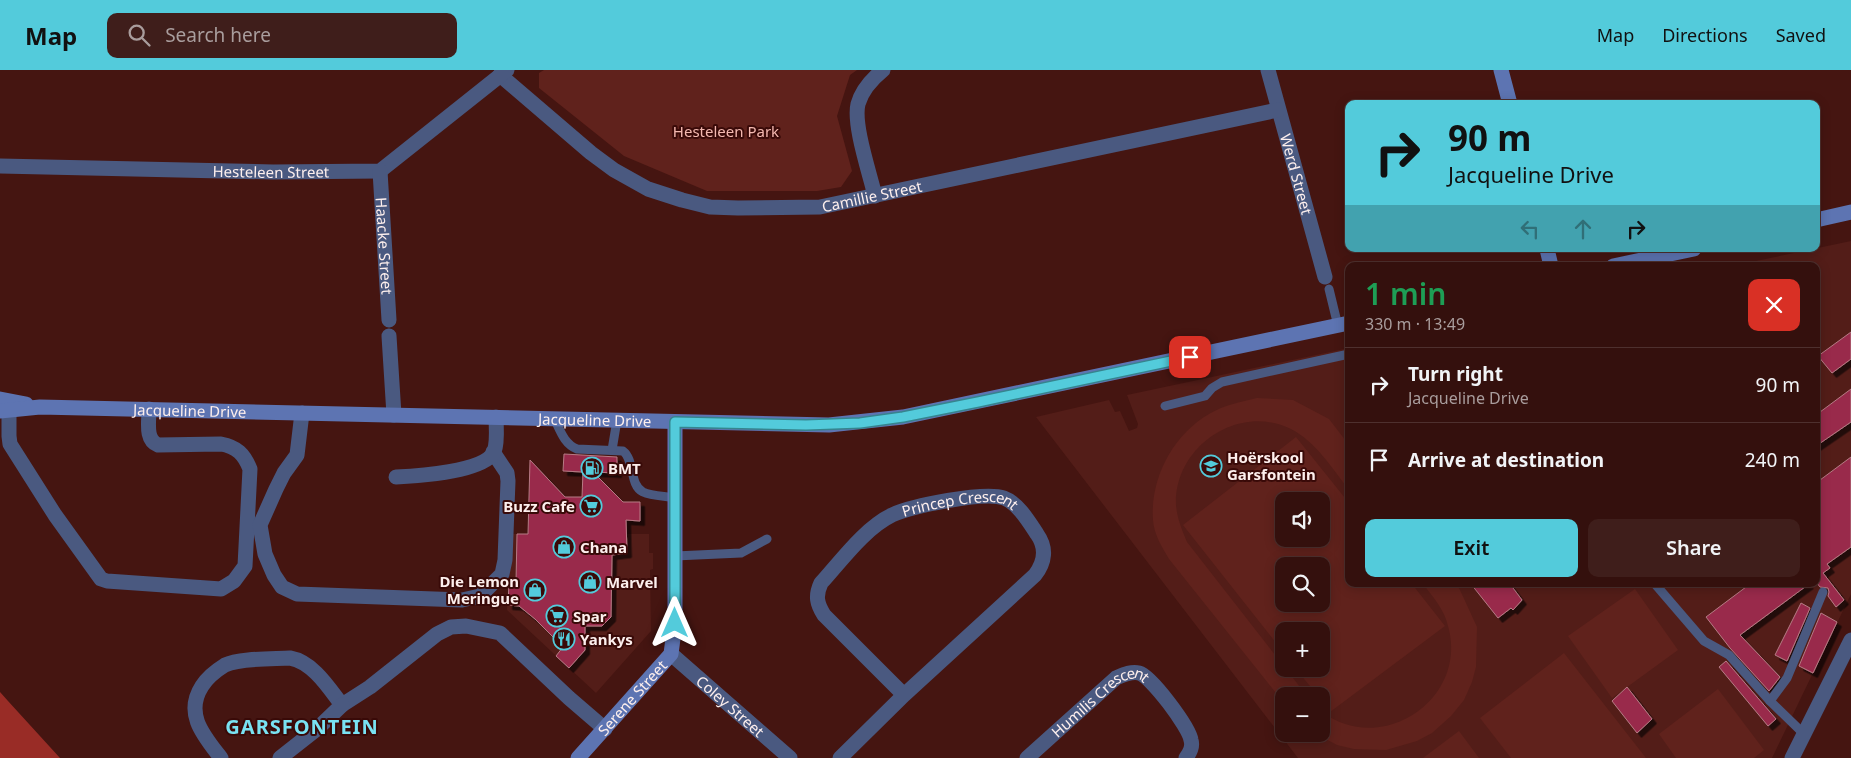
<!DOCTYPE html>
<html lang="en">
<head>
<meta charset="utf-8">
<style>
	body { margin:0; font-family:"Noto Sans",sans-serif; background:#3f1e1b; color:#f1f3f6; height:100vh; display:flex; flex-direction:column; font-size:19px; white-space:nowrap }
	* { box-sizing:border-box; margin:0 }
	p { font-size:16px; color:#a99d9d }
	.icon { flex:none; width:28px; height:28px; fill:none; stroke:currentColor; stroke-width:2; stroke-linecap:round; stroke-linejoin:round }
	.map { position:relative; flex:1; overflow:hidden }
	.drawer { position:absolute; left:1345px; top:192px; width:475px; height:325px; display:flex; flex-direction:column; background:#34100d; border-radius:10px; box-shadow:0 2px 12px #0003,0 0 0 1px #4e302e }
	.drawer>* { flex:none }
	.hud { position:absolute; left:1345px; top:30px; width:475px; height:152px; border-radius:10px; box-shadow:0 2px 12px #0003,0 0 0 1px #4e302e; background:#53cbdb; color:#111; overflow:hidden }
	.fabs { position:absolute; left:1275px; top:422px; display:grid; gap:10px }
	.fabs a { display:grid; place-items:center; width:55px; height:55px; border-radius:10px; background:#34100d; box-shadow:0 2px 12px #0003,0 0 0 1px #4e302e; font-size:25px }
	.pin { position:absolute; display:grid; place-items:center; width:42px; height:42px; color:#fff; margin:-21px; border-radius:10px; box-shadow:0 2px 8px #0006 }
	.me { position:absolute; width:55px; margin:-28px; rotate:0deg; stroke-linejoin:round; filter:drop-shadow(0 0 4px #0008) }
	.turn { display:flex; align-items:center; gap:18px; height:105px; padding:0 20px; font-size:22px }
	.turn .icon { width:65px; height:65px; stroke-width:2.5 }
	.turn b { display:block; font-size:35px; line-height:42px }
	.lanes { display:flex; align-items:center; height:48px; padding:0 20px; background:#0003; justify-content:center; gap:25px; direction:ltr }
	.lanes .off { opacity:.35 }
	.round { display:grid; place-items:center; flex:none; width:52px; height:52px; border-radius:10px; background:#3f1e1b }
	.summary { display:flex; align-items:center; justify-content:space-between; height:85px; padding:0 20px }
	h1 { font-size:30px; font-weight:600; line-height:38px; color:#1e9e55 }
	.primary-button { display:flex; gap:10px; margin-top:auto; padding:10px 20px }
	.primary-button a { flex:1; height:58px; border-radius:10px; background:#53cbdb; color:#111; font-size:20px; font-weight:600; line-height:58px; text-align:center }
	.primary-button a+a { background:#3f1e1b; color:#f1f3f6 }
	ul { padding:0; list-style:none }
	li { display:flex; align-items:center; gap:15px; height:75px; padding:0 20px; border-top:1px solid #4e302e }
	li div { flex:1 }
	li b { display:block; font-size:19px }
	li em { font-style:normal }
	header { display:flex; align-items:center; gap:30px; box-sizing:border-box; height:70px; padding:0 25px; background:#53cbdb; color:#111 }
	header strong { font-size:24px }
	nav { display:flex; gap:28px; margin-inline-start:auto; font-size:18px }
	.search { width:350px; height:45px; background:#3f1e1b; display:flex; align-items:center; gap:12px; box-sizing:border-box; padding:0 18px; border-radius:10px; color:#a99d9d; font-size:19px }
	.map>svg:first-child { display:block }
</style>
</head>
<body>
<header>
<strong>Map</strong>
<div class="search"><svg class="icon" aria-label="search" viewBox="0 0 24 24"><circle cx="10" cy="10" r="6"/><path d="M15 15l6 6"/></svg>Search here</div>
<nav><a>Map</a><a>Directions</a><a>Saved</a></nav>
</header>
<div class="map">
<svg width="1851" height="688" viewBox="0 0 1851 688">
	<defs>
		<filter id="shadow"><feDropShadow dx="4.5" dy="4.5" stdDeviation="0" flood-color="#0009"/></filter>
	</defs>
	<rect width="100%" height="100%" fill="#451511"/>
	<!-- built -->
	<g fill="#531d18" fill-rule="evenodd">
		<path d="M1851 171V524L1772 688H1298L1036 347 1109 330 1115 342 1120 341 1129 361 1137 358 1138 354 1127 325 1349 278V514H1816V196H1732ZM1284 431H1321V469H1284ZM1284 496H1321V534H1284ZM1284 561H1321V599H1284ZM1284 626H1321V664H1284Z"/>
		<path d="M512 464H649V483H653V499L650 500 651 561 596 623 507 540Z"/>
	</g>
	<!-- green -->
	<g fill="#60221c" fill-rule="evenodd">
		<path d="M544 0H857L850 5 837 46 852 101 841 117 817 121H707L624 86 539 18V3Z"/>
		<path d="M1257 328 1293 330 1329 349 1349 375V420C1332 398 1316 372 1291 359 1238 333 1174 377 1176 435 1177 448 1182 460 1187 472L1307 626H1284V633L1169 489C1162 477 1154 465 1153 450 1150 408 1173 365 1209 344 1224 335 1240 332 1257 328Z"/>
		<path d="M1296 367 1349 433V514H1412L1445 556 1330 642 1321 630V626H1318L1296 599H1321V561H1284V583L1183 455ZM1321 431V469H1284V431ZM1321 496V534H1284V496Z"/>
		<path d="M1423 514H1456L1460 520 1477 557 1476 597 1472 612 1464 630 1451 646 1432 663 1417 671 1386 680 1354 679 1337 675 1316 664H1321V641C1381 688 1469 629 1448 556 1444 539 1433 527 1423 514Z"/>
		<path d="M1635 519 1678 580 1612 628 1568 566Z"/>
		<path d="M1564 583 1646 688H1511L1480 648Z"/>
		<path d="M1718 619 1764 680 1754 688H1676L1659 664Z"/>
		<path d="M1459 661 1479 688H1423Z"/>
	</g>
	<!-- forest -->
	<path fill="#992c26" d="M0 622 8 631 60 688H0Z"/>
	<!-- building -->
	<g fill="#992b4b" stroke="#b67b85" filter="url(#shadow)">
		<path d="M1851 262V289L1832 303 1818 286Z"/>
		<path d="M1851 319V352L1816 376V345Z"/>
		<path d="M564 384 617 387V403L593 402 623 432H640V451L626 450 627 483 612 485 611 547 602 556H585V580L569 598 556 586 563 577 535 549 519 536 508 535 509 512H516L517 464H528L530 390 565 427H582L583 402 563 401Z"/>
		<path d="M1851 387V477L1827 494 1830 498 1823 503 1844 530 1836 537 1828 526 1829 522 1828 518 1820 517 1816 512V413Z"/>
		<path d="M1471 514H1510L1522 530 1513 540 1511 538 1498 548Z"/>
		<path d="M1750 514H1809L1740 565 1780 607 1769 621 1730 578 1706 547Z"/>
		<path d="M1801 533 1810 538 1787 591 1775 585Z"/>
		<path d="M1821 543 1837 552 1813 603 1799 596Z"/>
		<path d="M1726 591 1776 649 1768 656 1719 597Z"/>
		<path d="M1627 617 1652 649 1637 663 1612 631Z"/>
	</g>
	<g fill="none" stroke-linecap="round" stroke-linejoin="round">
		<!-- lane -->
		<g stroke="#4a5980" stroke-width="9">
			<path d="M1329 219 1338 256"/>
			<path d="M1165 336 1205 326 1212 318 1222 312 1349 284"/>
			<path d="M554 348C560 360 564 374 577 379L623 381C635 390 629 415 643 422 652 426 665 426 675 428"/>
			<path d="M612 380 617 350"/>
			<path d="M675 486 741 483 767 469"/>
			<path d="M1655 514 1704 571 1729 585 1770 631 1804 664"/>
			<path d="M1770 631 1787 608 1823 522"/>
		</g>
		<!-- street -->
		<g stroke="#4a5980" stroke-width="15">
			<path id="s1" d="M1268 0 1325 207"/>
			<path id="s2" d="M500 5 591 83 614 100 648 119 682 130 710 137 738 138 820 137 1278 40"/>
			<path id="s3" d="M0 96 273 102 380 101 507 0"/>
			<path id="s4" d="M380 101 389 250"/>
			<path d="M875 126C870 104 853 55 858 34 862 20 872 9 883 0"/>
			<path d="M389 266 394 345"/>
			<path d="M9 340V366L10 374 55 445 101 509 107 511 221 519 234 511 245 496 250 399C244 384 237 377 221 374L158 375C145 370 149 352 149 339"/>
			<path d="M302 343 297 385 284 403 276 419 260 455 265 484 274 505 282 517 297 524 462 530 480 526 502 504 505 490 508 411 507 403 493 382"/>
			<path d="M396 407C417 406 484 402 494 382 498 372 496 357 496 347"/>
			<path id="s5" d="M671 584 790 688"/>
			<path d="M221 688C204 666 184 644 202 616 207 608 217 600 225 595 239 588 273 589 290 588 313 592 329 618 342 635L370 617 437 564 451 557 466 556 500 563 569 628 605 659"/>
			<path d="M280 688 318 658 342 635"/>
			<path id="s6" d="M840 688 904 625 824 545C817 534 815 526 821 513 841 491 865 458 892 445 912 436 984 421 1004 428 1018 433 1029 452 1037 464 1047 478 1045 492 1035 505L904 625"/>
			<path id="s7" d="M1027 688 1116 608C1123 605 1131 601 1139 603 1151 606 1189 657 1191 670 1193 677 1190 682 1186 688"/>
			<path d="M1792 688 1851 570"/>
		</g>
		<!-- secondary -->
		<g stroke="#5d74b2" stroke-width="15">
			<path d="M1501 0 1510 34"/>
			<path d="M1816 150 1851 142"/>
			<path d="M1547 179 1551 196"/>
			<path d="M1613 196 1694 179"/>
			<path d="M0 329 26 334"/>
			<path id="s8" d="M0 341 40 337 829 355 903 347 1349 253"/>
			<path id="s9" d="M578 688 671 584 675 553V352"/>
		</g>
	</g>
	<g fill="none" stroke-linecap="round" stroke-linejoin="round">
		<!-- route casing -->
		<g stroke="#36848e" stroke-width="12">
			<path id="route" d="M675 553V352L806 355 860 353 903 347 978 332 1190 287"/>
		</g>
		<!-- route -->
		<use href="#route" stroke="#53cbdb" stroke-width="9"/>
	</g>
	<!-- icons -->
	<defs>
		<g id="school-ring" transform="scale(1.125)"><circle r="9.5" fill="#390a08" stroke="#53cbdb" stroke-width="1.5"/><path d="M0-5L7-2L0 1L-7-2ZM-4 1L0 2.5L4 1V4Q0 6-4 4Z" fill="#53cbdb"/></g>
		<g id="fuel-ring" transform="scale(1.125)"><circle r="9.5" fill="#390a08" stroke="#53cbdb" stroke-width="1.5"/><path d="M-5.5-6h7V0h2V4h1.3V-2.5L3-4.5l.8-.8L6-3V5H2.5V1h-1V6h-7ZM-4.2-4.7v3.2H.2V-4.7Z" fill="#53cbdb"/></g>
		<g id="supermarket-ring" transform="scale(1.125)"><circle r="9.5" fill="#390a08" stroke="#53cbdb" stroke-width="1.5"/><path d="M-6-5.5h2.5l.6 2H6L4.5 2H-2.5L-4.4-4H-6ZM-1.5 3.2a1.3 1.3 0 1 0 .1 0ZM3 3.2a1.3 1.3 0 1 0 .1 0Z" fill="#53cbdb"/></g>
		<g id="shop-ring" transform="scale(1.125)"><circle r="9.5" fill="#390a08" stroke="#53cbdb" stroke-width="1.5"/><path d="M-5-2.5h2.3a2.7 3.5 0 0 1 5.4 0H5L5.5 6h-11ZM-1.5-2.5h3a1.5 2.3 0 0 0-3 0Z" fill="#53cbdb"/></g>
		<g id="restaurant-ring" transform="scale(1.125)"><circle r="9.5" fill="#390a08" stroke="#53cbdb" stroke-width="1.5"/><path d="M-5-6h1v4h1v-4h1v4h1v-4h1v5L-1.5 .5V6h-2V.5L-5-1ZM5-6V6H3V1.5H1.5Q1.5-4 5-6Z" fill="#53cbdb"/></g>
	</defs>
	<g fill-rule="evenodd">
		<use href="#school-ring" x="1211" y="396"/>
		<use href="#fuel-ring" x="592" y="398"/>
		<use href="#supermarket-ring" x="591" y="436"/>
		<use href="#shop-ring" x="564" y="477"/>
		<use href="#shop-ring" x="590" y="512"/>
		<use href="#shop-ring" x="535" y="520"/>
		<use href="#supermarket-ring" x="557" y="546"/>
		<use href="#restaurant-ring" x="564" y="569"/>
	</g>
	<g text-anchor="middle" dominant-baseline="central" stroke-width="4" stroke-linejoin="round" paint-order="stroke">
		<!-- park labels -->
		<g font-size="15" fill="#f4b9b0" stroke="#390a08">
			<text x="726" y="61">Hesteleen Park</text>
		</g>
		<!-- street labels -->
		<g font-size="15" fill="#fdefed" stroke="#390a08">
			<text stroke="none"><textPath href="#s3" startOffset="271">Hesteleen Street</textPath></text>
			<text stroke="none"><textPath href="#s1" startOffset="108">Werd Street</textPath></text>
			<text stroke="none"><textPath href="#s2" startOffset="415">Camillie Street</textPath></text>
			<text stroke="none"><textPath href="#s4" startOffset="75">Haacke Street</textPath></text>
			<text stroke="none"><textPath href="#s8" startOffset="190">Jacqueline Drive</textPath></text>
			<text stroke="none"><textPath href="#s8" startOffset="595">Jacqueline Drive</textPath></text>
			<text stroke="none"><textPath href="#s6" startOffset="406">Princep Crescent</textPath></text>
			<text stroke="none"><textPath href="#s9" startOffset="81">Serene Street</textPath></text>
			<text stroke="none"><textPath href="#s5" startOffset="79">Coley Street</textPath></text>
			<text stroke="none"><textPath href="#s7" startOffset="95">Humilis Crescent</textPath></text>
		</g>
		<!-- poi labels -->
		<g font-size="15" font-weight="bold" fill="#fdefed" stroke="#390a08" text-anchor="start">
			<text x="1227" y="387">Hoërskool<tspan x="1227" dy="17">Garsfontein</tspan></text>
			<text x="608" y="398">BMT</text>
			<text x="575" y="436" text-anchor="end">Buzz Cafe</text>
			<text x="580" y="477">Chana</text>
			<text x="519" y="511" text-anchor="end">Die Lemon<tspan x="519" dy="17">Meringue</tspan></text>
			<text x="606" y="512">Marvel</text>
			<text x="573" y="546">Spar</text>
			<text x="580" y="569">Yankys</text>
		</g>
		<!-- district labels -->
		<g font-size="20" font-weight="bold" letter-spacing="1" fill="#79e2f2" stroke="#390a08">
			<text x="302" y="656">GARSFONTEIN</text>
		</g>
	</g>
</svg>
<div class="fabs">
<a><svg class="icon" aria-label="sound" viewBox="0 0 24 24"><path d="M4 9h4l5-4v14l-5-4H4zM17 9q2 3 0 6"/></svg></a>
<a><svg class="icon" aria-label="search" viewBox="0 0 24 24"><circle cx="10" cy="10" r="6"/><path d="M15 15l6 6"/></svg></a>
<a>+</a>
<a>−</a>
</div>
<div class="pin" style="left:1190px;top:287px;background:#d93025"><svg class="icon" aria-label="arrive" viewBox="0 0 24 24"><path d="M6 21V4h12l-3 4 3 4H6"/></svg></div>
<svg class="me" style="left:675px;top:553px" viewBox="-20 -20 40 40"><path d="M0-17L14 15 0 8-14 15z" fill="#53cbdb" stroke="#fff" stroke-width="4"/></svg>
<div class="hud">
<div class="turn"><svg class="icon" aria-label="right" viewBox="0 0 24 24"><path d="M7 20v-9h11M14 6l5 5-5 5"/></svg><div><b>90 m</b>Jacqueline Drive</div></div>
<div class="lanes"><svg class="icon off" aria-label="left" viewBox="0 0 24 24"><path d="M17 20v-9H6M10 6l-5 5 5 5"/></svg><svg class="icon off" aria-label="ahead" viewBox="0 0 24 24"><path d="M12 20V5M6 11l6-6 6 6"/></svg><svg class="icon" aria-label="right" viewBox="0 0 24 24"><path d="M7 20v-9h11M14 6l5 5-5 5"/></svg></div>
</div>
<section class="drawer">
<div class="summary"><div><h1>1 min</h1><p>330 m · 13:49</p></div><a class="round" style="background:#d93025;color:#fff"><svg class="icon" aria-label="close" viewBox="0 0 24 24"><path d="M6 6l12 12M18 6L6 18"/></svg></a></div>
<ul>
<li><svg class="icon" aria-label="right" viewBox="0 0 24 24"><path d="M7 20v-9h11M14 6l5 5-5 5"/></svg><div><b>Turn right</b><p>Jacqueline Drive</p></div><em>90 m</em></li>
<li><svg class="icon" aria-label="arrive" viewBox="0 0 24 24"><path d="M6 21V4h12l-3 4 3 4H6"/></svg><div><b>Arrive at destination</b></div><em>240 m</em></li>
</ul>
<div class="primary-button"><a>Exit</a><a>Share</a></div>
</section>
</div>
</body>
</html>
